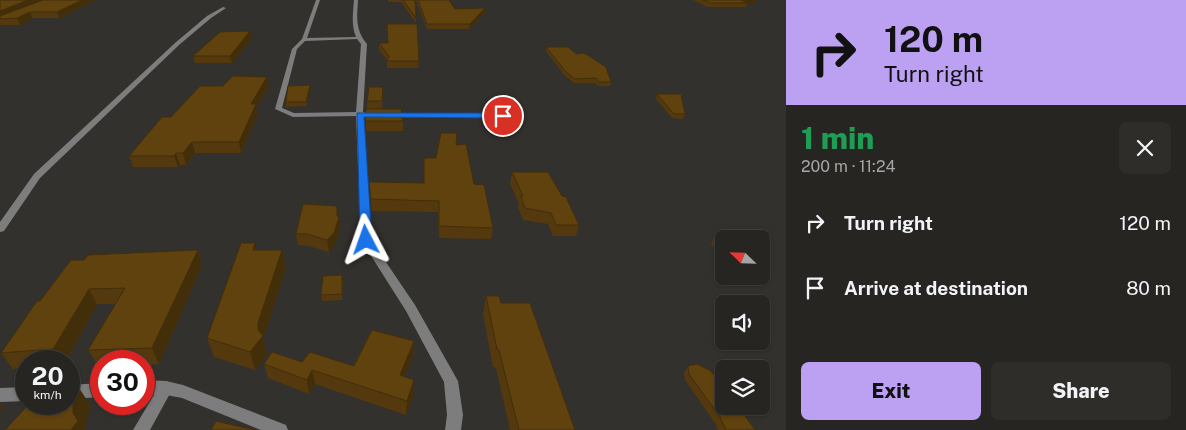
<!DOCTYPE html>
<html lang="en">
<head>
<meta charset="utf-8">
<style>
	body { margin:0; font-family:"Public Sans",sans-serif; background:#2e2d2a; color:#f1f3f6; height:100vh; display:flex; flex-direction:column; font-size:19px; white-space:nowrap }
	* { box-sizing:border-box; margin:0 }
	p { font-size:16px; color:#a4a5a5 }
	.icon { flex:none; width:28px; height:28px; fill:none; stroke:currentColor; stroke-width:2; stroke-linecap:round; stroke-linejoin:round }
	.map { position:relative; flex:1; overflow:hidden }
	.sheet { display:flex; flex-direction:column; background:#262522; width:400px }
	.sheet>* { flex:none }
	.banner { background:#bca0f2; color:#111; overflow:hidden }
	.needle { width:32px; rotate:293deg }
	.controls { position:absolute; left:715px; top:230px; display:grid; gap:10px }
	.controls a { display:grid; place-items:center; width:55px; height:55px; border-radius:8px; background:#262522; box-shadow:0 1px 4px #0004,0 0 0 1px #424240; font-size:25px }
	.speed { position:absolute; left:15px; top:350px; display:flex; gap:10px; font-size:25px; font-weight:700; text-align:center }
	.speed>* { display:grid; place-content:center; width:65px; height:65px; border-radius:50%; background:#262522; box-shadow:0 1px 4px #0004,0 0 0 1px #424240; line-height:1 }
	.speed small { font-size:12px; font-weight:400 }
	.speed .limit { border:8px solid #d22; background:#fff; color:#111 }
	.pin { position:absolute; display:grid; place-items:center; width:42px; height:42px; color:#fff; margin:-21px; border:2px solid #fff; border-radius:50%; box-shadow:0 1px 5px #0007 }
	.me { position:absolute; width:55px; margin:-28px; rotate:356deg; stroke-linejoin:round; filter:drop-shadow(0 0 4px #0008) }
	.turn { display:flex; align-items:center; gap:18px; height:105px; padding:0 15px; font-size:22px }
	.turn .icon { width:65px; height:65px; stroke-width:2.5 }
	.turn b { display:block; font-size:35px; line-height:42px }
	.round { display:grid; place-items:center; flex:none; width:52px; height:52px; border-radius:8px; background:#2e2d2a }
	.overview { display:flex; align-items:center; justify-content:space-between; height:85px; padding:0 15px }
	h1 { font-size:30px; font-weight:800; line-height:38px; color:#1e9e55 }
	.action { display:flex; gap:10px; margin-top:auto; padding:10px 15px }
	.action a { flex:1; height:58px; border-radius:8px; background:#bca0f2; color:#111; font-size:20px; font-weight:800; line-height:58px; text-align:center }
	.action a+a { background:#2e2d2a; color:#f1f3f6 }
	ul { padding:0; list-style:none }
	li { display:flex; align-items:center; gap:15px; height:65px; padding:0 15px }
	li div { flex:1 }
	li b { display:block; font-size:19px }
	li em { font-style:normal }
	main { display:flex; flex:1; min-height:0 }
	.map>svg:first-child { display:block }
</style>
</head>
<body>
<main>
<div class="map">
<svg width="786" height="430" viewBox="0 0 786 430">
	<rect width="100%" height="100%" fill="#33312e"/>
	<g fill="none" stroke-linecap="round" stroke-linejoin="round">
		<!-- minor -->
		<g fill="#7e7d7e" fill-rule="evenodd">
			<path d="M316 0H320L307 38 356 37C351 25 353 13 354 0H358C357 17 355 30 367 44L363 112 370 114 363 116 371 240 415 305 458 381 463 415 461 430H445L447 415 444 382 406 311 361 240 356 116 293 117 275 109 292 49 302 39ZM357 39 361 44 356 112 294 113 282 108 297 49 305 41Z"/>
			<path d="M223 7 226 8 211 18 179 45 40 178 4 231 0 232V222L34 174 175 43 207 16Z"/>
			<path d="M387 113 503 114 507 116 503 118 390 117H387Z"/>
			<path d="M166 381 171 383 173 388 150 430H133L161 383Z"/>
		</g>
		<!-- tertiary -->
		<g fill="#7e7d7e" fill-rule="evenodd">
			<path d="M144 380 166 381 183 385 286 425 288 430H261L182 398 166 395 144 394Z"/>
			<path d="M101 383V397L69 399V385Z"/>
			<path d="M26 387V401L0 402V388Z"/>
		</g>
	</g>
	<!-- wall -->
	<g fill="#53390d">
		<path d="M0 0H95L59 18H32L20 25H0Z"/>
		<path d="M388 0H415L416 23 401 2H388Z"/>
		<path d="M416 0H449L455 9 485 13 469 29H427Z"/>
		<path d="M693 0H756L754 4H747L746 7H708Z"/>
		<path d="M250 31 252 38 232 63H195L193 56Z"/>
		<path d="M379 43 419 61 418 68H387V60L379 50Z"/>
		<path d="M546 47 576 54 611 82 610 86H598L595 83H574L565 76 546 51Z"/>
		<path d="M267 77 269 86 256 107 258 114 241 153H195L186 165H180L178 167H133L129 156 171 117 223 86Z"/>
		<path d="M383 87 382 109 403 121V131H366V109H367V101Z"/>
		<path d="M310 89 307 106 286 107V102Z"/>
		<path d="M657 94 685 114 683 119 672 118 656 99Z"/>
		<path d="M456 145 474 184 493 228 491 239 439 238 438 212 372 211 369 182 424 183V158H436Z"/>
		<path d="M512 172 579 225 576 236H553L548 224 523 220 518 207 519 204 510 183Z"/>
		<path d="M337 206 340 229 335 245 329 252 309 246 298 245 296 234Z"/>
		<path d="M714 238 724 239V257H721L711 244Z"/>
		<path d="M198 250 202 265 159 364 144 365V361H101V366H98L88 350 116 304H97L66 361H26V368L13 369 1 353 40 301 84 260Z"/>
		<path d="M257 250H282L286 267 263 339 267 354 255 370 214 357 207 338Z"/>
		<path d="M343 281 342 300 322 301 321 295Z"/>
		<path d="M486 296 501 303 575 430H510L496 368 493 367 483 314Z"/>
		<path d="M414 341 413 355 405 377 414 380V394L406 415 315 384 309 394 268 378 264 364 302 362 354 366Z"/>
		<path d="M688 366 755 430H718L715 423 685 380 684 373Z"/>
	</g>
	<!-- shaded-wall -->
	<g fill="#432e0a">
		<path d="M28 0H44L0 18V11Z"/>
		<path d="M82 0H95L59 18 57 12Z"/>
		<path d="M756 0 754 4H747V3L742 1Z"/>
		<path d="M485 8V13L469 29 470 24Z"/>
		<path d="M30 12 32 18 20 25 17 18Z"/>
		<path d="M250 31 252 38 232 63 230 56Z"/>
		<path d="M267 77 269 86 256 107 258 114 241 153 239 142 251 104Z"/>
		<path d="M310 85V89L307 106 306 102Z"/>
		<path d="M192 142 195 153 186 165 183 153Z"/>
		<path d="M176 153 180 165 178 167 174 156Z"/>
		<path d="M337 206 340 229 335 245 329 252 327 240 337 216Z"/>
		<path d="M255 243 259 260 253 250Z"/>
		<path d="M198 250 202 265 159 364 152 348Z"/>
		<path d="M282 250 286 267 263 339 267 354 255 370 250 352 258 330V323Z"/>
		<path d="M89 289 97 304 66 361H61L53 349Z"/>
		<path d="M414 341 413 355 400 390V375Z"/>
		<path d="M312 370 315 384 309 394 307 380Z"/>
		<path d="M414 380V394L406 415 407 401Z"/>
		<path d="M79 388 91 406 86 421 85 430H71L73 402Z"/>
		<path d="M0 405 3 409 0 412Z"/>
	</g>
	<!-- building -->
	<g fill="#60420f" stroke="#432e0a">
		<path d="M0 0H28L0 11Z"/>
		<path d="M43 0H82L57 12H30L17 18 0 19V16Z"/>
		<path d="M403 0H415L416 18Z"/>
		<path d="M418 0H449L455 9 485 8 470 24H427Z"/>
		<path d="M703 0H755L742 1 747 3H710Z"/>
		<path d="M387 24H417L419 61H387L389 56 379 43H388Z"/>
		<path d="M250 31 230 56H193L220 32Z"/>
		<path d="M546 47H568L576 54 584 53 606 67 611 82H599L596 78 575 79 566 72Z"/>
		<path d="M233 76 267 77 251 104H256L239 142H192L183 153H176L174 156H129L162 117H171L200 86H223Z"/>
		<path d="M310 85 306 102H286L288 86Z"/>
		<path d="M369 87H383L382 101H367Z"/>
		<path d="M657 94H681L685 114H674Z"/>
		<path d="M366 109H401L403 121H365Z"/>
		<path d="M441 133H457L456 145 466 144 474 184 484 185 493 228 439 226V201L371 199 369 182 424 183V158H436Z"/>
		<path d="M512 172H548L562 196 566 197 579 225H556L551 213 525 208 521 196H523Z"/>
		<path d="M303 204 337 206V216L339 217 334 233 327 240 307 234H296Z"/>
		<path d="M714 238 735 239H724V250Z"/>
		<path d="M241 243H255L253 250H282L258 323V330L263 336 250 352 207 338Z"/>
		<path d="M198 250 152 348 88 350 125 288 89 289 53 349 1 353 37 301H40L71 260H84L88 255Z"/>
		<path d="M342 275V294L321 295 323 276Z"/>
		<path d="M486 296H499L501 303H530L575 430H519L499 350 497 349Z"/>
		<path d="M372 330 414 341 400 375 414 380 407 401 312 370 307 380 264 364 272 352 302 362 310 352 354 366Z"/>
		<path d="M697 364 711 371 724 387V406H738L755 430H726L720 417 689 374 688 366Z"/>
		<path d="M69 388H79L73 402V413L78 421 71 430H5L29 404H69Z"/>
		<path d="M216 421 255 430H211Z"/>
	</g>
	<!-- route -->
	<path fill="#1a73e8" stroke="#114b97" d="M357 113H503L507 116 503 118 364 117 372 240 366 244 360 240Z"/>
</svg>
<div class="controls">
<a><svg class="needle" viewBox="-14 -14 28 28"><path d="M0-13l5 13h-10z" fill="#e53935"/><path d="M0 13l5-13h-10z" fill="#a4a5a5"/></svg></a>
<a><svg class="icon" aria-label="sound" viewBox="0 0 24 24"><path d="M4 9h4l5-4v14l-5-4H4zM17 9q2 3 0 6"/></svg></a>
<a><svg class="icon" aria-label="layers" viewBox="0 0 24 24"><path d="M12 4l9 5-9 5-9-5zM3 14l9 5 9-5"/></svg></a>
</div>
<div class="speed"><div>20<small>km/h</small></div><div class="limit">30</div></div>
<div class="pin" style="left:503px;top:116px;background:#d93025"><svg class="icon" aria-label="arrive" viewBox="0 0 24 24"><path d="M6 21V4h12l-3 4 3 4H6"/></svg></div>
<svg class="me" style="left:366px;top:240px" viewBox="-20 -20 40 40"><path d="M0-17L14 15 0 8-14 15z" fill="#1a73e8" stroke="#fff" stroke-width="4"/></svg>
</div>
<section class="sheet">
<div class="banner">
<div class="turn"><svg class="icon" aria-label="right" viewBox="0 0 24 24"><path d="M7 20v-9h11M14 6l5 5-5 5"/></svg><div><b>120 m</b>Turn right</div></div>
</div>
<div class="overview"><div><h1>1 min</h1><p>200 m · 11:24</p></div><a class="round"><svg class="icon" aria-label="close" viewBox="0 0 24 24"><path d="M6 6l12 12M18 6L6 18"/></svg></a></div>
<ul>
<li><svg class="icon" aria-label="right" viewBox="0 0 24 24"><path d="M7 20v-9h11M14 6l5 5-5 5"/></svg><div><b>Turn right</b></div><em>120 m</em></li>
<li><svg class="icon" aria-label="arrive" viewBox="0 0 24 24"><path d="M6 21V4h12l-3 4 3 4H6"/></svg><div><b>Arrive at destination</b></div><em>80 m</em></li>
</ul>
<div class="action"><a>Exit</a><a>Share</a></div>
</section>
</main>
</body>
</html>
